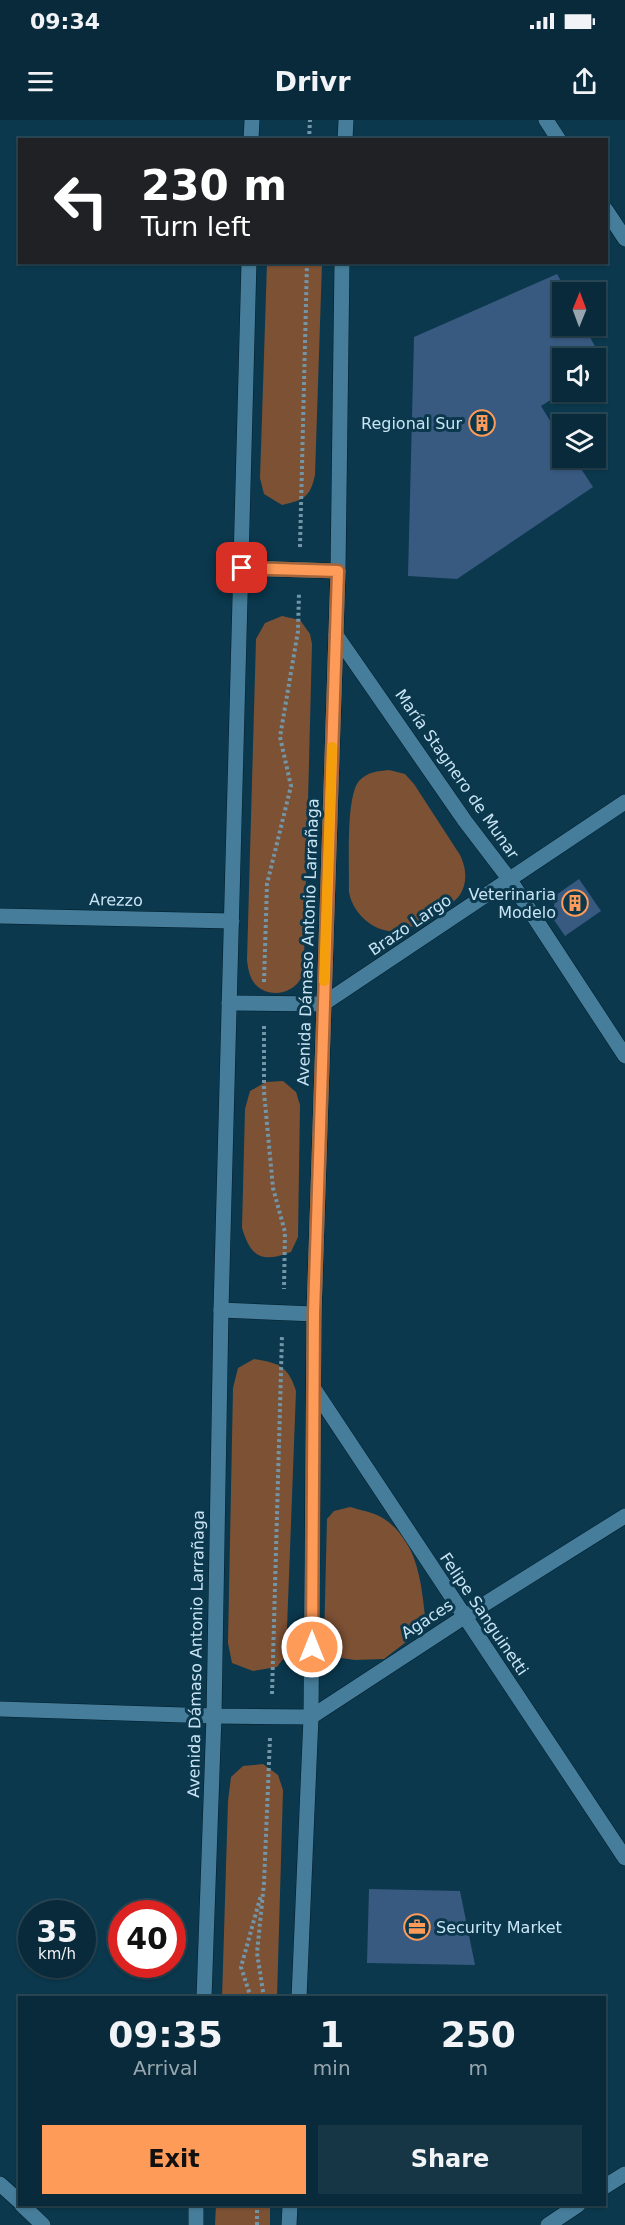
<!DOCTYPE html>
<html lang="en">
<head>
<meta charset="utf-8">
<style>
	body { margin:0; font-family:"DejaVu Sans",sans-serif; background:#163645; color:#f1f3f6; height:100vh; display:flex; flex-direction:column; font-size:22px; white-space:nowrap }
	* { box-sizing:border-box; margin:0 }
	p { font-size:20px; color:#98a7af }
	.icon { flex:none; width:33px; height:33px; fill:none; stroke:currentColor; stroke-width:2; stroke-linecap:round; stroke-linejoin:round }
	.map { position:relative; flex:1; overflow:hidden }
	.sheet { position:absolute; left:18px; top:1876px; width:588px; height:210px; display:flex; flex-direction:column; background:#082a3a; border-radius:0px; box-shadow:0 2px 4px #0004,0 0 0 2px #294654 }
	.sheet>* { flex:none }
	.banner { position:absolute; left:18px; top:18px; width:590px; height:126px; border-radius:0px; box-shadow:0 2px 4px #0004,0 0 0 2px #294654; background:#202124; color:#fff; overflow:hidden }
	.needle { width:39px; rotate:1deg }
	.tools { position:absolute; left:552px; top:162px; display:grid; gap:12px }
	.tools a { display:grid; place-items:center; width:54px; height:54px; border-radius:0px; background:#082a3a; box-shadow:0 2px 4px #0004,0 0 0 2px #294654; font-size:30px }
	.speed { position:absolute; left:18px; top:1780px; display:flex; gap:12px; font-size:30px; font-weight:700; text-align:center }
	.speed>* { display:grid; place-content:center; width:78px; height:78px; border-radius:50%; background:#082a3a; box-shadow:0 2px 4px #0004,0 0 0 2px #294654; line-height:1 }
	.speed small { font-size:15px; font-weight:400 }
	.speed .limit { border:9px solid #d22; background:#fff; color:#111 }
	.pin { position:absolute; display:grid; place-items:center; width:51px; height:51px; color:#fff; margin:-26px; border-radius:12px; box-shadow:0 3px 9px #0006 }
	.me { position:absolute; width:66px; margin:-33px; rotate:0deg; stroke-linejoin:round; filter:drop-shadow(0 0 4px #0008) }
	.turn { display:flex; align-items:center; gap:21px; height:126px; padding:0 24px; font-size:27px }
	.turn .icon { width:78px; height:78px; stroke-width:2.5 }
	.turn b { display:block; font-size:42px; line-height:51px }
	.eta { display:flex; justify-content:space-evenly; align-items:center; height:102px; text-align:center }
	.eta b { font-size:36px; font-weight:600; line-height:42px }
	.button { display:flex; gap:12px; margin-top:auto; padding:12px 24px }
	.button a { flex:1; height:69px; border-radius:0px; background:#fe9b58; color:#111; font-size:24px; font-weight:600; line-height:69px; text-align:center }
	.button a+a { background:#163645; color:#f1f3f6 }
	.status { display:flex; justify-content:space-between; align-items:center; height:42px; padding:0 30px; background:#082a3a; direction:ltr }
	.status svg { height:16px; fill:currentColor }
	header { display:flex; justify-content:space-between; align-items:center; height:78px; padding:0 24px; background:#082a3a; font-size:27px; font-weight:600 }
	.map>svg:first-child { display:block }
</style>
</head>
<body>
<div class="status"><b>09:34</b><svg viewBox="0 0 49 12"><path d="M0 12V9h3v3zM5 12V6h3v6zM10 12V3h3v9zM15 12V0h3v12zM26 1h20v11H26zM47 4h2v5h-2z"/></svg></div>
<header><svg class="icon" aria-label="menu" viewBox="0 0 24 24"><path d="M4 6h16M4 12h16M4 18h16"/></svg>Drivr<svg class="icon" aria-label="share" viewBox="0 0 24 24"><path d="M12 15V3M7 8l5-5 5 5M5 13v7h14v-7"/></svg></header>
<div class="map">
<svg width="625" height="2105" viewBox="0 0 625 2105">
	<rect width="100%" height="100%" fill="#0b384d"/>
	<!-- green -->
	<g fill="#7d5134">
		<path d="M267 143H322L315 355C310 378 303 380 282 385L264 374 260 358Z"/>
		<path d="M282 496 300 500 310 514 312 524 304 839C303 845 303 852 301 858 293 874 270 878 257 866 250 860 248 849 247 840L256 519 265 503Z"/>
		<path d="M389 650 405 654 414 664 460 735C465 745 468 759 462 771 458 781 446 786 437 791 427 797 415 807 404 810 379 817 353 796 349 772 350 748 345 678 359 661 367 652 378 651 389 650Z"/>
		<path d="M283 961 296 972 300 985 298 1117 291 1132C262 1143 251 1138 242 1108L245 989 250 971 266 962Z"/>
		<path d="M254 1239C279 1243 288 1246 296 1271L286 1535 277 1547 253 1551 232 1543 228 1523 233 1268 238 1248Z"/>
		<path d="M350 1387C360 1390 372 1392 381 1397 416 1418 421 1458 425 1496L406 1522 384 1539 355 1540 335 1537 329 1531 324 1521 327 1399 334 1391Z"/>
		<path d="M263 1644 278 1655 283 1670 277 1878H222L228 1681 231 1657 243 1646Z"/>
		<path d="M216 2085H270V2105H215Z"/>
	</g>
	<!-- building -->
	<g fill="#385980">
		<path d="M557 154 567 172H562V206H584L606 247 596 253V238H562V273L541 286 562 320V338H574L593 367 457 459 408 456 414 217Z"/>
		<path d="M579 759 601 791 565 816 552 797 556 775Z"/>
		<path d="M369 1769 460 1771 475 1845 367 1843Z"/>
	</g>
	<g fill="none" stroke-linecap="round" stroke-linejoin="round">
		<!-- service casing -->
		<g stroke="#011e2c" stroke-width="16">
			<g id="service">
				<path d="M0 2064 20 2082"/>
				<path d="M22 2085 43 2105"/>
			</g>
		</g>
		<!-- minor casing -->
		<g stroke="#011e2c" stroke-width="16">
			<g id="minor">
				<path d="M546 0 559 20"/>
				<path d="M606 90 625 119"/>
				<path d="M242 448 338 451"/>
				<path d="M336 515 465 701 510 760 625 936"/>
				<path d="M0 796 232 801"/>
				<path d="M229 883 323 884 625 682"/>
				<path d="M221 1190 314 1194"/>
				<path d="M314 1269 625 1738"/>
				<path d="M0 1589 214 1596 311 1597 464 1497 625 1396"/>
				<path d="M604 2067 625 2054"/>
				<path d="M548 2105 578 2085"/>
			</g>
		</g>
		<!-- tertiary casing -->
		<g stroke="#011e2c" stroke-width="16">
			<g id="tertiary">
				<path d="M251 20 252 0"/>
				<path d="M345 20 346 0"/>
				<path d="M204 1878 214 1596 221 1190 249 142"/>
				<path d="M299 1878 311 1597 314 1194 338 451 342 142"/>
				<path d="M196 2105V2085"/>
				<path d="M289 2105 290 2085"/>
			</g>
		</g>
		<!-- path -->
		<g stroke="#7296a8" stroke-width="4" stroke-dasharray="3 3" stroke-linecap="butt">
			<path d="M309 20 310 0"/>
			<path d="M300 427 307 142"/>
			<path d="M264 862 267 764 291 666 280 617 298 511 299 473"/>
			<path d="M264 906V972L273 1068 285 1112 284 1169"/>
			<path d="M272 1574 282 1216"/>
			<path d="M251 1878 241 1847 261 1775"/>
			<path d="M264 1878 257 1833 264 1763 270 1618"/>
			<path d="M257 2105V2085"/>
		</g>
		<!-- service -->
		<use href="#service" stroke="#457d9a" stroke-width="15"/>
		<!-- minor -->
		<use href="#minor" stroke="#457d9a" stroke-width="15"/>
		<!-- tertiary -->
		<use href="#tertiary" stroke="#457d9a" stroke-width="15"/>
	</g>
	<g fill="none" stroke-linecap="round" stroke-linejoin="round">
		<!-- route casing -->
		<g stroke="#a56539" stroke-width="15">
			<path id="route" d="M242 448 338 451 314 1194 312 1527"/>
		</g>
		<!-- route -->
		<use href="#route" stroke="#fe9b58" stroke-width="10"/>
		<!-- slow -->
		<path stroke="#f59e0b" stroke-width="10" d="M324 861 332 627"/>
	</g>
	<!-- icons -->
	<defs>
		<g id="building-ring" transform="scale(1.35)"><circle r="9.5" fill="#0b384d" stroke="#fe9b58" stroke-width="1.5"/><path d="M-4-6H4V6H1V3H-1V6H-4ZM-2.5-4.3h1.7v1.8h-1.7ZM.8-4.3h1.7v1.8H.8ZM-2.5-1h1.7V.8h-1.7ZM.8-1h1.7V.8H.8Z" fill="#fe9b58"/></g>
		<g id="office-ring" transform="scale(1.35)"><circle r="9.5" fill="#0b384d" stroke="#fe9b58" stroke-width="1.5"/><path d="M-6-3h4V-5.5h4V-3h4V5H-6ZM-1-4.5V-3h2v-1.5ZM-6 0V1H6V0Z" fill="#fe9b58"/></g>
	</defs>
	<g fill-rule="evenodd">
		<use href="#building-ring" x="482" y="303"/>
		<use href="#building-ring" x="575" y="783"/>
		<use href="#office-ring" x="417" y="1807"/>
	</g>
	<g text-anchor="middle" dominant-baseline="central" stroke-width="6" stroke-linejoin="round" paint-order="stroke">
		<!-- poi labels -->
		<g font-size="16" fill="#c9e5f5" stroke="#0b384d" text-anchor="end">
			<text x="462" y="303">Regional Sur</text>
			<text x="556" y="774">Veterinaria<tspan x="556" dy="18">Modelo</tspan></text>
			<text x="436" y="1807" text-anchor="start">Security Market</text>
		</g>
		<!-- street labels -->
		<g font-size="16" fill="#c9e5f5" stroke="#0b384d">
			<text transform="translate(457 654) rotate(55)">María Stagnero de Munar</text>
			<text transform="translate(116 780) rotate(1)">Arezzo</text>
			<text transform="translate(410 805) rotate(-34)">Brazo Largo</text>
			<text transform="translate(308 822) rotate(-88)">Avenida Dámaso Antonio Larrañaga</text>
			<text transform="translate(484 1494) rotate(56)">Felipe Sanguinetti</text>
			<text transform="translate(427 1499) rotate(-33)">Agaces</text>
			<text transform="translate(196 1534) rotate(-89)">Avenida Dámaso Antonio Larrañaga</text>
		</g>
	</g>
</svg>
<div class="tools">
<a><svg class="needle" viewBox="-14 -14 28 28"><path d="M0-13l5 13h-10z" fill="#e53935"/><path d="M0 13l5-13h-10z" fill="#98a7af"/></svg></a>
<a><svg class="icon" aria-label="sound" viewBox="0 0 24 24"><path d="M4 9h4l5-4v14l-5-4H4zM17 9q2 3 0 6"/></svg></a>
<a><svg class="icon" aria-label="layers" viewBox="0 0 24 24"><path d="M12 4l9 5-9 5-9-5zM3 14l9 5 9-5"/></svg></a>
</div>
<div class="speed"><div>35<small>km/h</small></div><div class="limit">40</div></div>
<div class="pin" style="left:242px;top:448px;background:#d93025"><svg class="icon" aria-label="arrive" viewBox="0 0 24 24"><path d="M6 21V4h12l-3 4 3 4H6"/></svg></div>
<svg class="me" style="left:312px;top:1527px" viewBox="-20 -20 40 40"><circle r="17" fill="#fe9b58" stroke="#fff" stroke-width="3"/><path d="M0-11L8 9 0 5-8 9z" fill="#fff"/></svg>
<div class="banner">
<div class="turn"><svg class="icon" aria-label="left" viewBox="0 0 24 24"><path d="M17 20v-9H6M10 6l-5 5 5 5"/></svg><div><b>230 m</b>Turn left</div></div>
</div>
<section class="sheet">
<div class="eta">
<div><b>09:35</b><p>Arrival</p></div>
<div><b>1</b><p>min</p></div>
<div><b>250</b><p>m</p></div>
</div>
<div class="button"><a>Exit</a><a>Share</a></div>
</section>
</div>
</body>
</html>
